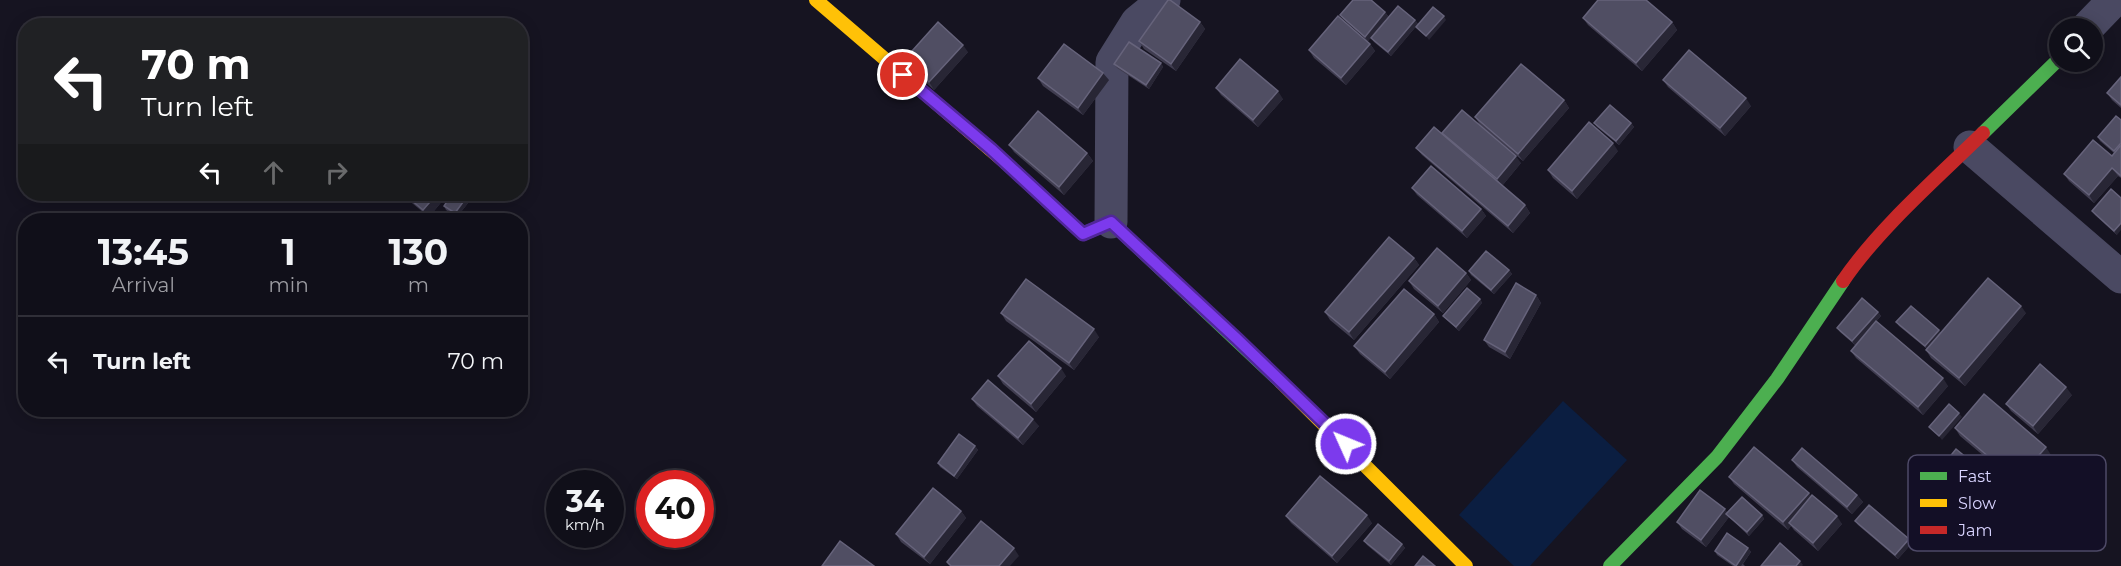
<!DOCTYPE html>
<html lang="en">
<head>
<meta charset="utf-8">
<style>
	body { margin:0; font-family:Montserrat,sans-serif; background:#191822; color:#f1f3f6; height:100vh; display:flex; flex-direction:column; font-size:22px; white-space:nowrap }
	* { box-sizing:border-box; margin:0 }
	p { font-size:20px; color:#9c9ca2 }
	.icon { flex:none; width:33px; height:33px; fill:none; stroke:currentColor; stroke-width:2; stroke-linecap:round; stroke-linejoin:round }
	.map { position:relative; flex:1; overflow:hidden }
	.sheet { position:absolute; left:18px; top:213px; width:510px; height:204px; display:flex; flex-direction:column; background:#100f19; border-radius:24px; box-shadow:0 3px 15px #0003,0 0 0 2px #302f38 }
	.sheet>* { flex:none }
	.top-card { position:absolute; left:18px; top:18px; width:510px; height:183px; border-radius:24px; box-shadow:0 3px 15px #0003,0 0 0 2px #302f38; background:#202124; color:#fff; overflow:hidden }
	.fabs { position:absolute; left:2049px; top:18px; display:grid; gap:12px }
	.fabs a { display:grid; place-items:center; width:54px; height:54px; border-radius:50%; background:#100f19; box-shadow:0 3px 15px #0003,0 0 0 2px #302f38; font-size:30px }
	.speed { position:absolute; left:546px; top:470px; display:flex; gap:12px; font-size:30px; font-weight:700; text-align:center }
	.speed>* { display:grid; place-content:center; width:78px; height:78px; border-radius:50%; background:#100f19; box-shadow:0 3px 15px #0003,0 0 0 2px #302f38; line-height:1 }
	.speed small { font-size:15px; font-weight:400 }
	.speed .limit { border:9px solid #d22; background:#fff; color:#111 }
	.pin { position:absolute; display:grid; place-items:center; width:51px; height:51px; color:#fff; margin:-26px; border:3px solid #fff; border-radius:50%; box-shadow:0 2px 6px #0007 }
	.me { position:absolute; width:66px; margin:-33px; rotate:314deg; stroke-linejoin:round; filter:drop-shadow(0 0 4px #0008) }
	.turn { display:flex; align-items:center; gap:21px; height:126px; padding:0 24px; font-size:27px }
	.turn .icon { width:78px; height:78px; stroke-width:2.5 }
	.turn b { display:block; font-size:42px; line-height:51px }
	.lanes { display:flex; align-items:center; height:57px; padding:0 24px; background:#0003; justify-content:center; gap:30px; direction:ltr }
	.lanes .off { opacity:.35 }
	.eta { display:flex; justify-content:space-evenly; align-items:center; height:102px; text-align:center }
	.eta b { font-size:36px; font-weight:700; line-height:42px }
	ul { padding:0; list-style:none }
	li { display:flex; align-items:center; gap:18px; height:90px; padding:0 24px; border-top:2px solid #302f38 }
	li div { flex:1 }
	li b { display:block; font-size:22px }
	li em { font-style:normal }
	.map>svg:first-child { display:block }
</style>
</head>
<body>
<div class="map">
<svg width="2121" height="566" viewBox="0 0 2121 566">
	<rect width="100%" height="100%" fill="#161421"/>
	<!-- water -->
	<path fill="#0b1e41" d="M1563 401 1627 460 1530 566H1514L1459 515Z"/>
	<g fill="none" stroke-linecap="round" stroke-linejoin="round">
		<!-- street -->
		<g stroke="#4a4962" stroke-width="33">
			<path d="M2087 28 2114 0"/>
			<path d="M1970 147 2121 277"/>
			<path d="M1111 222 1112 62 1137 22 1164 0"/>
		</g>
		<!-- fast -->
		<g stroke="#4caf50" stroke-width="14">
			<path d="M1983 133 2060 58"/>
			<path d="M1006 163 1083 234 1111 222 1281 382"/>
			<path d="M1610 566 1717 457 1777 379 1843 281"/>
		</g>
		<!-- slow -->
		<g stroke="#ffc107" stroke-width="14">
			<path d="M816 0 1006 163"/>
			<path d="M1281 382 1466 566"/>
		</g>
		<!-- jam -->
		<path stroke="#c62828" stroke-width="14" d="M1843 281C1879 228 1937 178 1983 133"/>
	</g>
	<!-- wall -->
	<g fill="#403d50">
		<path d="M1385 12 1388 16 1368 41 1343 19 1340 15Z"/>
		<path d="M1583 18 1672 22 1677 30 1642 71 1588 25Z"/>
		<path d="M1415 20 1418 24 1391 56 1374 42 1371 38Z"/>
		<path d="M1200 22 1205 29 1176 71 1144 49 1139 41Z"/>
		<path d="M1370 44 1375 51 1346 85 1314 58 1309 50Z"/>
		<path d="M968 52 934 90 909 67 904 60Z"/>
		<path d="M1161 63 1163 67 1149 89 1117 68 1114 64Z"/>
		<path d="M2121 77V108L2112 100 2107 93Z"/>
		<path d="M1038 78 1109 80 1083 115 1043 86Z"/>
		<path d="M1663 80 1751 106 1725 136 1668 87Z"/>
		<path d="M1216 88 1283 99 1258 127 1221 95Z"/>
		<path d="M1564 100 1569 108 1523 161 1480 125 1475 117Z"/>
		<path d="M2121 120V178L2118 176 2094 203 2069 181 2064 174 2112 156 2114 153 2100 141 2098 137Z"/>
		<path d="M1594 123H1631L1634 127 1619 145 1597 127Z"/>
		<path d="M1442 133 1521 163 1502 186 1525 205 1530 213 1513 233 1422 155 1416 148 1445 137Z"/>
		<path d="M1009 145 1087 153 1093 161 1064 195 1014 152Z"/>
		<path d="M1618 151 1577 199 1553 178 1548 170Z"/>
		<path d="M1412 188 1481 209 1486 216 1467 238 1417 195Z"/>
		<path d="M2111 189 2117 235 2095 215 2092 211Z"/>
		<path d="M401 194H448L429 217Z"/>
		<path d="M472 198 457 217 446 210 444 206Z"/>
		<path d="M1414 258 1419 265 1354 340 1330 320 1325 312Z"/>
		<path d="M1509 270 1512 274 1494 294 1471 275 1469 271Z"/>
		<path d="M1466 273 1471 280 1443 313 1414 289 1409 281Z"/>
		<path d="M1536 295 1541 303 1510 359 1489 347 1484 340Z"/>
		<path d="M1480 299 1482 303 1459 331 1446 319 1443 316Z"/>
		<path d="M1878 312 1881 316 1855 345 1840 332 1837 328Z"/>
		<path d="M1001 313 1099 337 1074 370 1006 321Z"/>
		<path d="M2026 313 1965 386 1931 358 1926 350 1927 349 1899 326 1896 322 1941 333Z"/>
		<path d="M1434 314 1439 322 1390 379 1360 354 1354 346Z"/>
		<path d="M1851 351 1948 386 1923 415 1856 358Z"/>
		<path d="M998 376H1066L1036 412 1003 384Z"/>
		<path d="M2072 395 2038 434 2011 411 2006 404Z"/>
		<path d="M972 399 1039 426 1023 445 977 406Z"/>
		<path d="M1955 428 2051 455 2022 488 1960 436Z"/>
		<path d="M975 446 978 450 957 479 940 467 938 463Z"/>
		<path d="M1792 460 1857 495 1863 502 1852 514 1797 467Z"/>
		<path d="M1944 464 1978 467 1981 471 1968 486 1946 468Z"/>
		<path d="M1729 477 1811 497 1842 524 1818 551 1794 530 1791 526 1788 530 1734 484Z"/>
		<path d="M961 511 966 518 930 564 901 542 896 534Z"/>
		<path d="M1728 513 1762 515 1764 519 1749 536 1729 517 1706 547 1682 529 1677 522Z"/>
		<path d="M1286 516 1372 523 1337 563 1291 523Z"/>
		<path d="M1855 521 1909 539 1912 543 1898 559 1858 525Z"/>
		<path d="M1364 541 1402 544 1405 548 1391 565 1367 545Z"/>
		<path d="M1748 548 1751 552 1743 564 1745 566H1733L1717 555 1715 551Z"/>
	</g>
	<!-- shaded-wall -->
	<g fill="#282635">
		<path d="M1385 12 1388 16 1368 41 1365 37Z"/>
		<path d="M1444 16 1446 20 1429 40 1426 36Z"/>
		<path d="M1415 20 1418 24 1391 56 1388 52Z"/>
		<path d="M1200 22 1205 29 1176 71 1171 64Z"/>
		<path d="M1672 22 1677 30 1642 71 1636 63Z"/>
		<path d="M1370 44 1375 51 1346 85 1341 78Z"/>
		<path d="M963 45 968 52 934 90 929 82Z"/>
		<path d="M1161 63 1163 67 1149 89 1146 85Z"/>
		<path d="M1103 73 1109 80 1083 115 1078 108Z"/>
		<path d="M1278 91 1283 99 1258 127 1253 120Z"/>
		<path d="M1746 98 1751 106 1725 136 1720 128Z"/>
		<path d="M1564 100 1569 108 1523 161 1518 154Z"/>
		<path d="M1631 123 1634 127 1619 145 1616 141Z"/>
		<path d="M1613 143 1618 151 1577 199 1572 191Z"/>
		<path d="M1087 153 1093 161 1064 195 1059 187Z"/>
		<path d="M1516 156 1521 163 1502 186 1497 179Z"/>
		<path d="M2112 168 2118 176 2094 203 2089 195Z"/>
		<path d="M437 194H448L429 217 423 210Z"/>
		<path d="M469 194 472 198 457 217 455 213Z"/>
		<path d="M1525 205 1530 213 1513 233 1508 226Z"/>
		<path d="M1481 209 1486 216 1467 238 1462 231Z"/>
		<path d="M2121 223V230L2117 235 2114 231Z"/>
		<path d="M1414 258 1419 265 1354 340 1349 332Z"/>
		<path d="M1509 270 1512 274 1494 294 1491 290Z"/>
		<path d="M1466 273 1471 280 1443 313 1438 306Z"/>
		<path d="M1536 295 1541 303 1510 359 1505 352Z"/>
		<path d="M1480 299 1482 303 1459 331 1456 327Z"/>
		<path d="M2021 306 2026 313 1965 386 1959 378Z"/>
		<path d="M1878 312 1881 316 1855 345 1852 341Z"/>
		<path d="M1434 314 1439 322 1390 379 1385 372Z"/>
		<path d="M1094 329 1099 337 1074 370 1069 363Z"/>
		<path d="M1939 330 1942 334 1928 350 1925 346Z"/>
		<path d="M1061 368 1066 376 1036 412 1031 404Z"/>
		<path d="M1943 378 1948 386 1923 415 1918 407Z"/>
		<path d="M2066 387 2072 395 2038 434 2033 426Z"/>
		<path d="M1959 413 1962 417 1942 440 1939 436Z"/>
		<path d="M1033 419 1039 426 1023 445 1018 438Z"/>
		<path d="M975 446 978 450 957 479 954 476Z"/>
		<path d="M2046 447 2051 455 2022 488 2017 481Z"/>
		<path d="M1978 467 1981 471 1968 486 1965 482Z"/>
		<path d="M1809 493 1814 500 1789 523 1791 526 1788 530 1783 522Z"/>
		<path d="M1857 495 1863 502 1852 514 1847 507Z"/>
		<path d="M1725 509 1730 516 1726 514 1729 517 1706 547 1701 540Z"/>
		<path d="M961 511 966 518 930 564 924 557Z"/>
		<path d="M1367 515 1372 523 1337 563 1332 556Z"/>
		<path d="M1762 515 1764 519 1749 536 1747 532Z"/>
		<path d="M1837 516 1842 524 1818 551 1813 543Z"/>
		<path d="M1909 539 1912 543 1898 559 1895 555Z"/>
		<path d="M1402 544 1405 548 1391 565 1389 561Z"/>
		<path d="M1014 548 1019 556 1010 566H999Z"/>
		<path d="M1748 548 1751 552 1741 566H1736Z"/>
		<path d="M1800 561 1803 565 1802 566H1796Z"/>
	</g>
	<!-- building -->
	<g fill="#504e63" stroke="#66637b" stroke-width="1.5">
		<path d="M1168 0H1170L1200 22 1171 64 1139 41Z"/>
		<path d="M1353 0H1371L1385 12 1365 37 1340 15Z"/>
		<path d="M1598 0H1646L1672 22 1636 63 1583 18Z"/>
		<path d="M1398 6 1415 20 1388 52 1371 38Z"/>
		<path d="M1433 7 1444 16 1426 36 1416 27Z"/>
		<path d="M1338 16 1370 44 1341 78 1309 50Z"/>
		<path d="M938 22 963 45 929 82 904 60Z"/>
		<path d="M1129 42 1161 63 1146 85 1114 64Z"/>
		<path d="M1064 44 1103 73 1078 108 1038 78Z"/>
		<path d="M1689 50 1746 98 1720 128 1663 80Z"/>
		<path d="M1240 59 1278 91 1253 120 1216 88Z"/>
		<path d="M1521 64 1564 100 1518 154 1475 117Z"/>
		<path d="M2121 77V105L2107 93Z"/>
		<path d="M1610 105 1631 123 1616 141 1594 123Z"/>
		<path d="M1462 110 1516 156 1497 179 1442 133Z"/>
		<path d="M1038 111 1087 153 1059 187 1009 145Z"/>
		<path d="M2116 116 2121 120V143L2114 151 2098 137Z"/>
		<path d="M1589 122 1613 143 1572 191 1548 170Z"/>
		<path d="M1434 127 1525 205 1508 226 1416 148Z"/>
		<path d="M2093 140 2112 156 2121 145V176L2112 168 2089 195 2064 174Z"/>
		<path d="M1431 166 1481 209 1462 231 1412 188Z"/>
		<path d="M2111 189 2121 198V223L2114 231 2092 211Z"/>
		<path d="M404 194H437L423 210Z"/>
		<path d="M452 194H469L455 213 444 206Z"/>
		<path d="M1389 237 1414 258 1349 332 1325 312Z"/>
		<path d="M1437 248 1466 273 1438 306 1409 281Z"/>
		<path d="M1486 251 1509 270 1491 290 1469 271Z"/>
		<path d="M1988 278 2021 306 1959 378 1926 350Z"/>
		<path d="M1026 279 1094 329 1069 363 1001 313Z"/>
		<path d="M1516 283 1536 295 1505 352 1484 340Z"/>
		<path d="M1467 288 1480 299 1456 327 1443 316Z"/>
		<path d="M1404 289 1434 314 1385 372 1354 346Z"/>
		<path d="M1862 298 1878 312 1852 341 1837 328Z"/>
		<path d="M1911 306 1939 330 1925 346 1896 322Z"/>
		<path d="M1876 321 1943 378 1918 407 1851 351Z"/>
		<path d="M1029 341 1061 368 1031 404 998 376Z"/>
		<path d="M2040 364 2066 387 2033 426 2006 404Z"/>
		<path d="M988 380 1033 419 1018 438 972 399Z"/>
		<path d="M1984 394 2046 447 2017 481 1955 428Z"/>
		<path d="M1949 404 1959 413 1939 436 1929 427Z"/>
		<path d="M959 434 975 446 954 476 938 463Z"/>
		<path d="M1754 447 1809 493 1783 522 1729 477Z"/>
		<path d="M1802 448 1857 495 1847 507 1792 460Z"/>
		<path d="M1956 449 1978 467 1965 482 1944 464Z"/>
		<path d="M1320 476 1367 515 1332 556 1286 516Z"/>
		<path d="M933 488 961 511 924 557 896 534Z"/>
		<path d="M1700 490 1725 509 1701 540 1677 522Z"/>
		<path d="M1812 495 1837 516 1813 543 1789 523Z"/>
		<path d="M1742 497 1762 515 1747 532 1726 514Z"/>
		<path d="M1869 505 1909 539 1895 555 1855 521Z"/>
		<path d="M981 521 1014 548 999 566H951L947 562Z"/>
		<path d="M1378 524 1402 544 1389 561 1364 541Z"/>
		<path d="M1727 533 1748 548 1736 566 1715 551Z"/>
		<path d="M840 541 874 566H822Z"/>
		<path d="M1780 543 1800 561 1796 566H1761Z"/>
		<path d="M1423 556 1435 566H1415Z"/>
	</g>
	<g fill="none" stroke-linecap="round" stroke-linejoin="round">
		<!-- route casing -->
		<g stroke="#51269a" stroke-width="15">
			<path id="route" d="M903 75 991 149 1083 234 1111 222 1237 339 1346 444"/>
		</g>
		<!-- route -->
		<use href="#route" stroke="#7c3aed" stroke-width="10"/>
	</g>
	<!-- legend -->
	<rect x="1908" y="455" width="198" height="96" rx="9" fill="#130f26" stroke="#4e4a67" stroke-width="1.5"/>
	<rect x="1920" y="472" width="27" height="8" fill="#4caf50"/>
	<rect x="1920" y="499" width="27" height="8" fill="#ffc107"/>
	<rect x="1920" y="526" width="27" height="8" fill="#c62828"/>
	<g font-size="16" fill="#d9d4ff">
		<text x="1958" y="482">Fast</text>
		<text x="1958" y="509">Slow</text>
		<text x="1958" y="536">Jam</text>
	</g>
</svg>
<div class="fabs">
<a><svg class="icon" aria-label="search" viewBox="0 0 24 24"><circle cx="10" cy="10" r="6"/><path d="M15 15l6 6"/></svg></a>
</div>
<div class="speed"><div>34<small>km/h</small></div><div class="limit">40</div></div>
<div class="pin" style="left:903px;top:75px;background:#d93025"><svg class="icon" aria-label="arrive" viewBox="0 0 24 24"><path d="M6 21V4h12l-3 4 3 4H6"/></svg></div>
<svg class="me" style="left:1346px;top:444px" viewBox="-20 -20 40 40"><circle r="17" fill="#7c3aed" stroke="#fff" stroke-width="3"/><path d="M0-11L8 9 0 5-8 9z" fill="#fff"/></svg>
<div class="top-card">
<div class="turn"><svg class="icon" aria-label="left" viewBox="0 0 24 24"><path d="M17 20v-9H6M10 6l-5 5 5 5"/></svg><div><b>70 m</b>Turn left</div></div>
<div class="lanes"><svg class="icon" aria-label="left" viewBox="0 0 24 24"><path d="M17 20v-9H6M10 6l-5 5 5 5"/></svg><svg class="icon off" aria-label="ahead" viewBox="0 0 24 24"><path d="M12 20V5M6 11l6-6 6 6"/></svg><svg class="icon off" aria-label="right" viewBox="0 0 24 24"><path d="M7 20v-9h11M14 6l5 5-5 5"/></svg></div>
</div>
<section class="sheet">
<div class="eta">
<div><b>13:45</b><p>Arrival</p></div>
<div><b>1</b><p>min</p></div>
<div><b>130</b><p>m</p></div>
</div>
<ul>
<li><svg class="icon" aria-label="left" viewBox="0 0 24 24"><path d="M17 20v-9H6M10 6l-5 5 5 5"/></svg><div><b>Turn left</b></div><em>70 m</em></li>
</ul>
</section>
</div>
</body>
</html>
